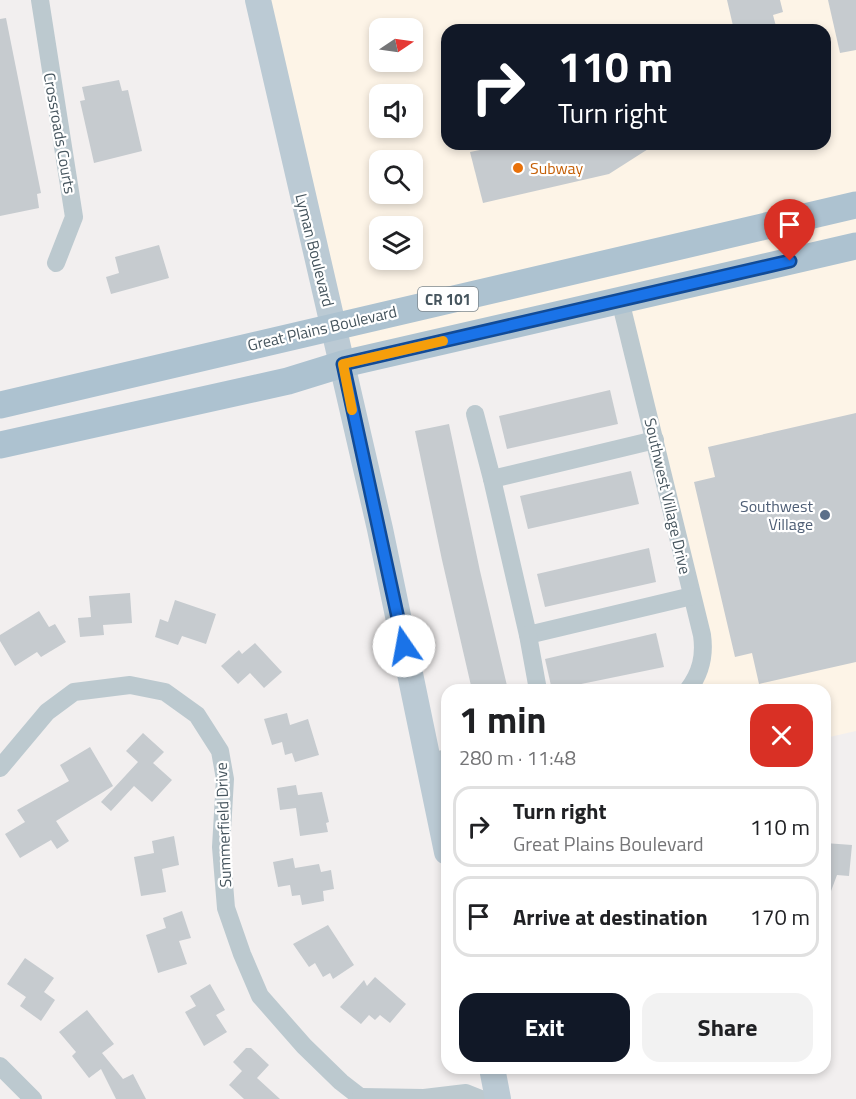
<!DOCTYPE html>
<html lang="en">
<head>
<meta charset="utf-8">
<style>
	body { margin:0; font-family:"Titillium Web",sans-serif; background:#f2f2f2; color:#202124; height:100vh; display:flex; flex-direction:column; font-size:22px; white-space:nowrap }
	* { box-sizing:border-box; margin:0 }
	p { font-size:20px; color:#757577 }
	.icon { flex:none; width:33px; height:33px; fill:none; stroke:currentColor; stroke-width:2; stroke-linecap:round; stroke-linejoin:round }
	.map { position:relative; flex:1; overflow:hidden }
	.side { position:absolute; left:441px; top:684px; width:390px; height:390px; display:flex; flex-direction:column; background:#fff; border-radius:18px; box-shadow:0 3px 9px #0003 }
	.side>* { flex:none }
	.top-card { position:absolute; left:441px; top:24px; width:390px; height:126px; border-radius:18px; box-shadow:0 3px 9px #0003; background:#111827; color:#fff; overflow:hidden }
	.needle { width:39px; rotate:77deg }
	.fabs { position:absolute; left:369px; top:18px; display:grid; gap:12px }
	.fabs a { display:grid; place-items:center; width:54px; height:54px; border-radius:12px; background:#fff; box-shadow:0 3px 9px #0003; font-size:30px }
	.pin { position:absolute; display:grid; place-items:center; width:51px; height:51px; color:#fff; margin:-62px -26px; border-radius:50% 50% 50% 0; rotate:-45deg; box-shadow:0 0 6px #0007 }
	.pin .icon { rotate:45deg }
	.me { position:absolute; width:66px; margin:-33px; rotate:348deg; stroke-linejoin:round; filter:drop-shadow(0 0 4px #0008) }
	.turn { display:flex; align-items:center; gap:21px; height:126px; padding:0 18px; font-size:27px }
	.turn .icon { width:78px; height:78px; stroke-width:2.5 }
	.turn b { display:block; font-size:42px; line-height:51px }
	.round { display:grid; place-items:center; flex:none; width:63px; height:63px; border-radius:18px; background:#f2f2f2 }
	.head { display:flex; align-items:center; justify-content:space-between; height:102px; padding:0 18px }
	h1 { font-size:36px; font-weight:700; line-height:45px }
	.cta { display:flex; gap:12px; margin-top:auto; padding:12px 18px }
	.cta a { flex:1; height:69px; border-radius:18px; background:#111827; color:#fff; font-size:24px; font-weight:700; line-height:69px; text-align:center }
	.cta a+a { background:#f2f2f2; color:#202124 }
	ul { padding:0; list-style:none }
	li { display:flex; align-items:center; gap:18px; height:81px; margin:0 12px 9px; padding:0 6px; border:3px solid #e0e0e0; border-radius:18px }
	li div { flex:1 }
	li b { display:block; font-size:22px }
	li em { font-style:normal }
	.map>svg:first-child { display:block }
</style>
</head>
<body>
<div class="map">
<svg width="856" height="1099" viewBox="0 0 856 1099">
	<rect width="100%" height="100%" fill="#f2efef"/>
	<!-- commercial -->
	<path fill="#fdf4e7" fill-rule="evenodd" d="M258 0H856V731L825 738V690H688L700 670 704 650 702 635 620 301 344 364 428 762 447 758V826L442 827ZM380 28H412V62H380ZM447 30H825V144H447ZM380 94H412V128H380ZM380 160H412V194H380ZM380 226H412V260H380Z"/>
	<!-- building -->
	<g fill="#c6cbcf">
		<path d="M727 0H780L783 12 773 15 777 30H734Z"/>
		<path d="M828 0H856V50L840 53Z"/>
		<path d="M6 18 41 193 37 194 39 208 0 216V19Z"/>
		<path d="M119 80 122 91 128 90 142 151 94 163 80 101 85 100 82 87Z"/>
		<path d="M509 144H656L609 174 483 203 470 152Z"/>
		<path d="M159 245 169 278 111 294 106 277 119 273 115 257Z"/>
		<path d="M610 390 618 424 507 449 499 416Z"/>
		<path d="M856 413V662L759 684 752 653 735 657 694 482 715 477 708 447Z"/>
		<path d="M449 424 480 571 508 690H472L442 560 415 431Z"/>
		<path d="M631 471 639 504 528 529 520 496Z"/>
		<path d="M649 548 656 582 545 607 537 574Z"/>
		<path d="M130 593 132 623 103 625 104 635 80 637 78 618 91 617 89 596Z"/>
		<path d="M175 600 216 614 206 644 182 636 178 645 155 637 160 619 168 622Z"/>
		<path d="M39 611 49 627 55 624 66 642 41 657 37 652 15 666 0 641V635Z"/>
		<path d="M656 633 664 667 552 690 545 659Z"/>
		<path d="M255 643 282 672 264 688 250 673 238 684 221 666 239 650 242 654Z"/>
		<path d="M287 713 290 725 308 719 319 755 295 762 292 753 285 755 282 742 272 745 264 719Z"/>
		<path d="M143 733 164 752 153 763 172 780 152 802 134 786 111 811 101 802 138 762 126 751Z"/>
		<path d="M90 747 113 786 56 821 69 841 57 849 51 840 20 858 5 834 25 822 17 810 69 781 60 765Z"/>
		<path d="M296 785 298 795 322 792 329 822 326 823 328 832 300 836 296 808 280 810 277 788Z"/>
		<path d="M174 836 179 865 162 869 166 892 141 896 134 857 154 853 152 841Z"/>
		<path d="M825 843 852 845 849 876 837 875 827 902Z"/>
		<path d="M293 858 295 868 319 864 321 872 331 870 334 889 323 891 324 901 302 905 300 895 292 896 290 885 278 887 273 862Z"/>
		<path d="M182 911 191 938 179 941 187 964 158 973 146 935 166 928 163 918Z"/>
		<path d="M328 925 354 965 333 979 330 973 323 977 315 963 309 967 293 944Z"/>
		<path d="M25 958 54 978 44 992 55 1000 41 1021 20 1006 26 997 7 984Z"/>
		<path d="M375 977 406 1004 390 1023 380 1015 375 1020 369 1015 361 1024 340 1007 364 980 367 986Z"/>
		<path d="M210 984 225 1010 216 1015 227 1032 204 1046 185 1012 196 1006 190 996Z"/>
		<path d="M87 1010 114 1044 102 1053 123 1079 133 1074 146 1099H116L101 1069 89 1078 72 1056 76 1052 59 1032Z"/>
		<path d="M246 1048H251L269 1065 257 1078 280 1099H244L229 1085 242 1071 233 1062Z"/>
	</g>
	<g fill="none" stroke-linecap="round" stroke-linejoin="round">
		<!-- street -->
		<g stroke="#bcc9cf" stroke-width="18">
			<path d="M40 0 74 217 56 263"/>
			<path d="M620 300 702 635C705 656 701 673 688 690"/>
			<path d="M475 414 492 479"/>
			<path d="M655 440 492 479 528 635 692 596"/>
			<path d="M528 635 538 690"/>
			<path d="M429 763 447 758"/>
			<path d="M0 768 47 712 74 692 130 685 165 692 197 715 220 751 225 779 221 847 226 908 242 954 260 996 304 1046 341 1082 363 1099"/>
			<path d="M0 1066 33 1099"/>
			<path d="M361 1097 424 1098 466 1093 481 1099"/>
		</g>
		<!-- secondary -->
		<g stroke="#bbcad4" stroke-width="26">
			<path d="M258 0 380 529 447 852"/>
			<path d="M492 1068 498 1099"/>
		</g>
		<!-- primary -->
		<g stroke="#adc2d0" stroke-width="27">
			<path d="M0 405 856 205"/>
			<path d="M0 445 288 381 343 364 856 246"/>
		</g>
	</g>
	<g fill="none" stroke-linecap="round" stroke-linejoin="round">
		<!-- route casing -->
		<g stroke="#114b97" stroke-width="15">
			<path id="route" d="M404 646 343 364 790 261"/>
		</g>
		<!-- route -->
		<use href="#route" stroke="#1a73e8" stroke-width="10"/>
		<!-- slow -->
		<path stroke="#f59e0b" stroke-width="10" d="M352 410 343 364 443 341"/>
	</g>
	<!-- markers -->
	<circle fill="#e8710a" stroke="#fff" stroke-width="2" cx="518" cy="168" r="6"/>
	<circle fill="#5c6f8a" stroke="#fff" stroke-width="2" cx="825" cy="515" r="6"/>
	<g text-anchor="middle" dominant-baseline="central" stroke-width="4.5" stroke-linejoin="round" paint-order="stroke">
		<!-- shield labels -->
		<rect fill="#fff" stroke="#7e888e" stroke-width="1.5" x="418" y="287" width="60" height="24" rx="4.5"/>
		<g font-size="15" font-weight="bold" fill="#46555e">
			<text x="448" y="299">CR 101</text>
		</g>
		<!-- street labels -->
		<g font-size="16" fill="#46555e" stroke="#fff">
			<text transform="translate(60 133) rotate(80)">Crossroads Courts</text>
			<text transform="translate(315 250) rotate(76)">Lyman Boulevard</text>
			<text transform="translate(322 328) rotate(-13)">Great Plains Boulevard</text>
			<text transform="translate(668 496) rotate(77)">Southwest Village Drive</text>
			<text transform="translate(223 825) rotate(-92)">Summerfield Drive</text>
		</g>
		<!-- food labels -->
		<g font-size="16" fill="#c56008" stroke="#fff" text-anchor="start">
			<text x="530" y="168">Subway</text>
		</g>
		<!-- service labels -->
		<g font-size="16" fill="#4e5e75" stroke="#fff" text-anchor="end">
			<text x="813" y="506">Southwest<tspan x="813" dy="18">Village</tspan></text>
		</g>
	</g>
</svg>
<div class="fabs">
<a><svg class="needle" viewBox="-14 -14 28 28"><path d="M0-13l5 13h-10z" fill="#e53935"/><path d="M0 13l5-13h-10z" fill="#757577"/></svg></a>
<a><svg class="icon" aria-label="sound" viewBox="0 0 24 24"><path d="M4 9h4l5-4v14l-5-4H4zM17 9q2 3 0 6"/></svg></a>
<a><svg class="icon" aria-label="search" viewBox="0 0 24 24"><circle cx="10" cy="10" r="6"/><path d="M15 15l6 6"/></svg></a>
<a><svg class="icon" aria-label="layers" viewBox="0 0 24 24"><path d="M12 4l9 5-9 5-9-5zM3 14l9 5 9-5"/></svg></a>
</div>
<div class="pin" style="left:790px;top:261px;background:#d93025"><svg class="icon" aria-label="arrive" viewBox="0 0 24 24"><path d="M6 21V4h12l-3 4 3 4H6"/></svg></div>
<svg class="me" style="left:404px;top:646px" viewBox="-20 -20 40 40"><circle r="19" fill="#fff"/><path d="M0-13L10 11 0 6-10 11z" fill="#1a73e8"/></svg>
<div class="top-card">
<div class="turn"><svg class="icon" aria-label="right" viewBox="0 0 24 24"><path d="M7 20v-9h11M14 6l5 5-5 5"/></svg><div><b>110 m</b>Turn right</div></div>
</div>
<section class="side">
<div class="head"><div><h1>1 min</h1><p>280 m · 11:48</p></div><a class="round" style="background:#d93025;color:#fff"><svg class="icon" aria-label="close" viewBox="0 0 24 24"><path d="M6 6l12 12M18 6L6 18"/></svg></a></div>
<ul>
<li><svg class="icon" aria-label="right" viewBox="0 0 24 24"><path d="M7 20v-9h11M14 6l5 5-5 5"/></svg><div><b>Turn right</b><p>Great Plains Boulevard</p></div><em>110 m</em></li>
<li><svg class="icon" aria-label="arrive" viewBox="0 0 24 24"><path d="M6 21V4h12l-3 4 3 4H6"/></svg><div><b>Arrive at destination</b></div><em>170 m</em></li>
</ul>
<div class="cta"><a>Exit</a><a>Share</a></div>
</section>
</div>
</body>
</html>
